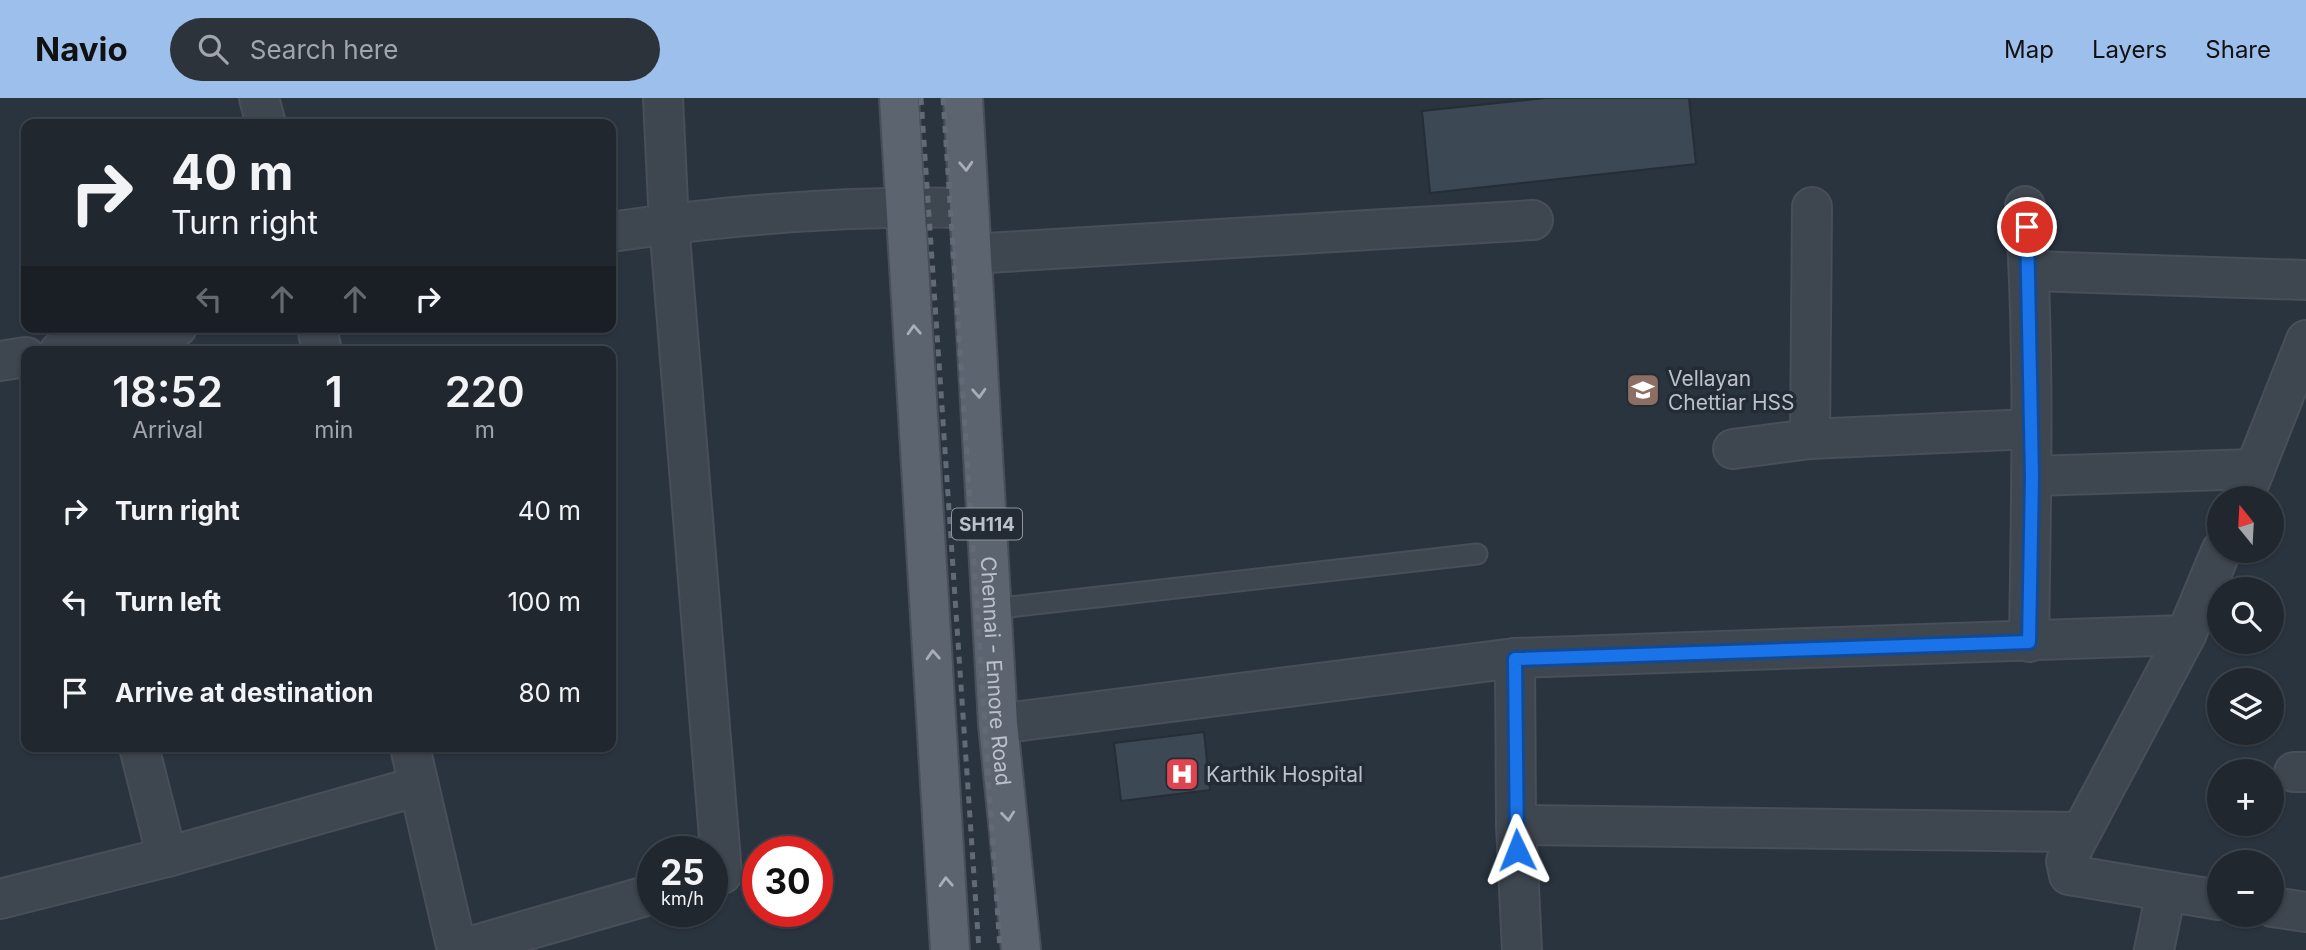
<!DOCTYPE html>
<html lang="en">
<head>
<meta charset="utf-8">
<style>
	body { margin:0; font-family:Inter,sans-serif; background:#2d333b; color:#f1f3f6; height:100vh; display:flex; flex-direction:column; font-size:26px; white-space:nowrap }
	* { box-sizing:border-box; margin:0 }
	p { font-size:23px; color:#a2a5aa }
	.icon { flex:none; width:38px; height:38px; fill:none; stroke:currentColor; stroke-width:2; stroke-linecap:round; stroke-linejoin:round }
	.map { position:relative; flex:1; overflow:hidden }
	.drawer { position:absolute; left:21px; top:248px; width:595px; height:406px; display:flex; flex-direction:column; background:#20272f; border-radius:14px; box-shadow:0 2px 5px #0004,0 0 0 2px #3d444b }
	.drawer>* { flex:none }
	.banner { position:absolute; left:21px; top:21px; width:595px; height:214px; border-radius:14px; box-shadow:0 2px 5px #0004,0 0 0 2px #3d444b; background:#20272f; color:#f1f3f6; overflow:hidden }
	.needle { width:46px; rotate:342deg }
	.buttons { position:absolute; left:2207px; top:388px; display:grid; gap:14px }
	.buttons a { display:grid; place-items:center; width:77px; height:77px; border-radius:50%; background:#20272f; box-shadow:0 2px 5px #0004,0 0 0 2px #3d444b; font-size:35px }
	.speed { position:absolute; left:637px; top:738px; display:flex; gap:14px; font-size:35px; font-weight:700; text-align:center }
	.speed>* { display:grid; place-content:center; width:91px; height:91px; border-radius:50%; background:#20272f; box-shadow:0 2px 5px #0004,0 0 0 2px #3d444b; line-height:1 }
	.speed small { font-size:18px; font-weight:400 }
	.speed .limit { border:10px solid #d22; background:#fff; color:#111 }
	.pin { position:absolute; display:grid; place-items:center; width:60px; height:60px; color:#fff; margin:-30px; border:4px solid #fff; border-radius:50%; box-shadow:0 2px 7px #0007 }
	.me { position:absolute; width:77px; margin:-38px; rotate:358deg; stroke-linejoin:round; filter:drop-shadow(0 0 5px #0008) }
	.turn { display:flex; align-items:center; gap:24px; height:147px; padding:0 35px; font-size:32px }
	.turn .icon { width:91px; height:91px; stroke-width:2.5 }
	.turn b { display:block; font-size:49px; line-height:60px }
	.lanes { display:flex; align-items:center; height:66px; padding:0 35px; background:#0003; justify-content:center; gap:35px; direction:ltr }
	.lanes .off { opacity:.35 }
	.eta { display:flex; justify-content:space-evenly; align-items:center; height:119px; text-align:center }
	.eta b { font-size:42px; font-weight:600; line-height:49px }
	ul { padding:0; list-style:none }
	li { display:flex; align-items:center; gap:21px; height:91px; padding:0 35px }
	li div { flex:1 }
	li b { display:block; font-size:26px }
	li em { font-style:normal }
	header { display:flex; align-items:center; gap:42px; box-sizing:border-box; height:98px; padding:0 35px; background:#9dbfec; color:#111 }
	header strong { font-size:33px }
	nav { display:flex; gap:38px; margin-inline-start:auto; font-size:24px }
	.search { width:490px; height:63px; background:#2d333b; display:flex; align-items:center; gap:18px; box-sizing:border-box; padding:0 24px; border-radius:38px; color:#a2a5aa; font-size:26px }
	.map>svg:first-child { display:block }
</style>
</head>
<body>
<header>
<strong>Navio</strong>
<div class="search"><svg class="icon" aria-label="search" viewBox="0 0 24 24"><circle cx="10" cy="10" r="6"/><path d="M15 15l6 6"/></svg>Search here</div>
<nav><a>Map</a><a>Layers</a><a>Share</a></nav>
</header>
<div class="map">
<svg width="2306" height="852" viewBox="0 0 2306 852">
	<rect width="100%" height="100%" fill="#2a343f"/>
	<!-- building -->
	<g fill="#3d4855" stroke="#252d37" stroke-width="2">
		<path d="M1546 0H1689L1696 66 1430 95 1422 13Z"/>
		<path d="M1204 634 1210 692 1121 703 1114 645Z"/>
	</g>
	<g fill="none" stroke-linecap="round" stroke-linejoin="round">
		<!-- lane casing -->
		<g stroke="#484f59" stroke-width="23">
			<path id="lane" d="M992 511 1477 456"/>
		</g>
		<!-- street casing -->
		<g stroke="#484f59" stroke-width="42">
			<g id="street">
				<path d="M259 0 266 26"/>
				<path d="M663 0 669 126 722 776 712 779"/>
				<path d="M2025 108C2035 252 2031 399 2029 544"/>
				<path d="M611 134C728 117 850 107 968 110"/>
				<path d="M971 156 1533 122"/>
				<path d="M2030 173 2306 182"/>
				<path d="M317 229 322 254"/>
				<path d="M59 254 177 229"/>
				<path d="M0 263 26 259"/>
				<path d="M1810 341 1812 109"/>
				<path d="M1733 351 1810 341 2030 331"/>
				<path d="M2032 378 2255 371"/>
				<path d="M2243 401 2306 242"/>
				<path d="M1515 560 1516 727 1522 852"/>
				<path d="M998 626 1515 560 2186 537"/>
				<path d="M139 649 167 759"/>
				<path d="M410 649 457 852"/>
				<path d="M2294 674H2306"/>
				<path d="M1516 727 2080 734"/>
				<path d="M0 801 167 759 419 688"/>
				<path d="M2219 802 2069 777 2066 763 2186 537 2221 453"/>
				<path d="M2272 809 2306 814"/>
				<path d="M458 852 653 796"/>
				<path d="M2154 852 2166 794"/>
			</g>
		</g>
		<!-- primary casing -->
		<g stroke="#484f59" stroke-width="42">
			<g id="primary">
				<path d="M899 0 950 852"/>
				<path id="s1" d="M963 0 998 626 1021 852"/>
			</g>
		</g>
		<!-- lane -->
		<use href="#lane" stroke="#3e464f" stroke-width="19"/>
		<!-- street -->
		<use href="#street" stroke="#3e464f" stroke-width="38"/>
		<!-- primary -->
		<use href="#primary" stroke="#5c656f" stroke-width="38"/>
		<!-- rail -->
		<g stroke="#616a76" stroke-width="5" stroke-dasharray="7 7" stroke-linecap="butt">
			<path d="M921 0 979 852"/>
			<path d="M943 0 1000 852"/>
		</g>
	</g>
	<!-- one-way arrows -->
	<defs><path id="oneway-chevron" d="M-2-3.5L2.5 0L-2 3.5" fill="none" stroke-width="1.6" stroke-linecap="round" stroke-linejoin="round" transform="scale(1.75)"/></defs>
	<g stroke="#a8afb8">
		<use href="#oneway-chevron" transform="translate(966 68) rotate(87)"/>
		<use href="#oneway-chevron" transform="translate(914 232) rotate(-93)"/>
		<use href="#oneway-chevron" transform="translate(979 295) rotate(87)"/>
		<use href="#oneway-chevron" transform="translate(933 557) rotate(-93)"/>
		<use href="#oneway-chevron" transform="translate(1008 718) rotate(84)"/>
		<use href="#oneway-chevron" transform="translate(946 784) rotate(-93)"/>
	</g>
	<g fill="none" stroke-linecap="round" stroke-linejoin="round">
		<!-- route casing -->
		<g stroke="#114b97" stroke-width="18">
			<path id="route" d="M1517 752 1515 561 2029 544 2032 378 2027 129"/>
		</g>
		<!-- route -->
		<use href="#route" stroke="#1a73e8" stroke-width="12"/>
	</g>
	<!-- icons -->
	<defs>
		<g id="school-square" transform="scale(1.75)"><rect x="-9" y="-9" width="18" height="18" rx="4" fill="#8d6e63" stroke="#232b35"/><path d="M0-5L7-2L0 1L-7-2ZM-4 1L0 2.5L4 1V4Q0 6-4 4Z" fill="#fff"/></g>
		<g id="hospital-square" transform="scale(1.75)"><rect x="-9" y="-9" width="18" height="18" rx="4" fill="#e0444e" stroke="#232b35"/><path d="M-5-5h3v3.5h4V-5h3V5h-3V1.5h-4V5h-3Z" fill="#fff"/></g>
	</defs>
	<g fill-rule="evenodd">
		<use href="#school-square" x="1643" y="292"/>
		<use href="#hospital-square" x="1182" y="676"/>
	</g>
	<g text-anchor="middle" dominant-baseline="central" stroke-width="7" stroke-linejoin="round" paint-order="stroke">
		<!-- shield labels -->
		<rect fill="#232b35" stroke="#8d949d" stroke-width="2" x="952" y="410.5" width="70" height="31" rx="5"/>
		<g font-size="19" font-weight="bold" fill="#bbc1ca">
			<text x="987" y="426">SH114</text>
		</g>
		<!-- poi labels -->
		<g font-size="21" fill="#bbc1ca" stroke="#232b35" text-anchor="start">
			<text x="1668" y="280">Vellayan<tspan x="1668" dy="24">Chettiar HSS</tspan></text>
			<text x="1206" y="676">Karthik Hospital</text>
		</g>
		<!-- street labels -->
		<g font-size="21" fill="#bbc1ca" stroke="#232b35">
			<text stroke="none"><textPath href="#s1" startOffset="574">Chennai - Ennore Road</textPath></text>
		</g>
	</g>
</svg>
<div class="buttons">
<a><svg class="needle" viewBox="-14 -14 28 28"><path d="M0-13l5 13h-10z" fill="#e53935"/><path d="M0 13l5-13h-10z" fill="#a2a5aa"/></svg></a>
<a><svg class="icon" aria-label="search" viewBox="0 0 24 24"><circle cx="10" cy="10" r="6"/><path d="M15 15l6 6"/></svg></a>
<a><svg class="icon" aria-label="layers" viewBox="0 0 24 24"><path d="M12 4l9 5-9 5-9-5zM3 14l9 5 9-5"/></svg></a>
<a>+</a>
<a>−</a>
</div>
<div class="speed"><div>25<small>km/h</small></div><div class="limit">30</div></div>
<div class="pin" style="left:2027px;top:129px;background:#d93025"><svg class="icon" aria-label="arrive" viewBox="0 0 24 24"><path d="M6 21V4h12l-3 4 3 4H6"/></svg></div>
<svg class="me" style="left:1517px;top:752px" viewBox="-20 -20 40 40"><path d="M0-17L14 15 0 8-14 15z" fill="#1a73e8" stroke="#fff" stroke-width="4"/></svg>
<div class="banner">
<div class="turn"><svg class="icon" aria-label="right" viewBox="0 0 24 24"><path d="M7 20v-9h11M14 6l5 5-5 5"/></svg><div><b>40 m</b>Turn right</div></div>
<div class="lanes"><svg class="icon off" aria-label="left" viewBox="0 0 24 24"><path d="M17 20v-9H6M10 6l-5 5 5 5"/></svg><svg class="icon off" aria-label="ahead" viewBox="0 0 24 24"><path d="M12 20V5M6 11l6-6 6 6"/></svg><svg class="icon off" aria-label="ahead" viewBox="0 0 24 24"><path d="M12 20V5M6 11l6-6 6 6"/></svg><svg class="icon" aria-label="right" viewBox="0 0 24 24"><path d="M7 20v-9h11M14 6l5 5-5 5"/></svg></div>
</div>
<section class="drawer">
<div class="eta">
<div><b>18:52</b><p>Arrival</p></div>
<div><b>1</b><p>min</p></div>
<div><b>220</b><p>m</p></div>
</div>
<ul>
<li><svg class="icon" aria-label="right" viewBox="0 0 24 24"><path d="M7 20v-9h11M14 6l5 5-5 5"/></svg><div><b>Turn right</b></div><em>40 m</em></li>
<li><svg class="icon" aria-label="left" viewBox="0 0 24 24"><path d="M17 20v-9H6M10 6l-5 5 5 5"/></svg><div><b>Turn left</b></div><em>100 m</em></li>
<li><svg class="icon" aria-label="arrive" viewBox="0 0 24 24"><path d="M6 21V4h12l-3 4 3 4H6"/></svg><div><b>Arrive at destination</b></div><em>80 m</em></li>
</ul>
</section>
</div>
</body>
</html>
